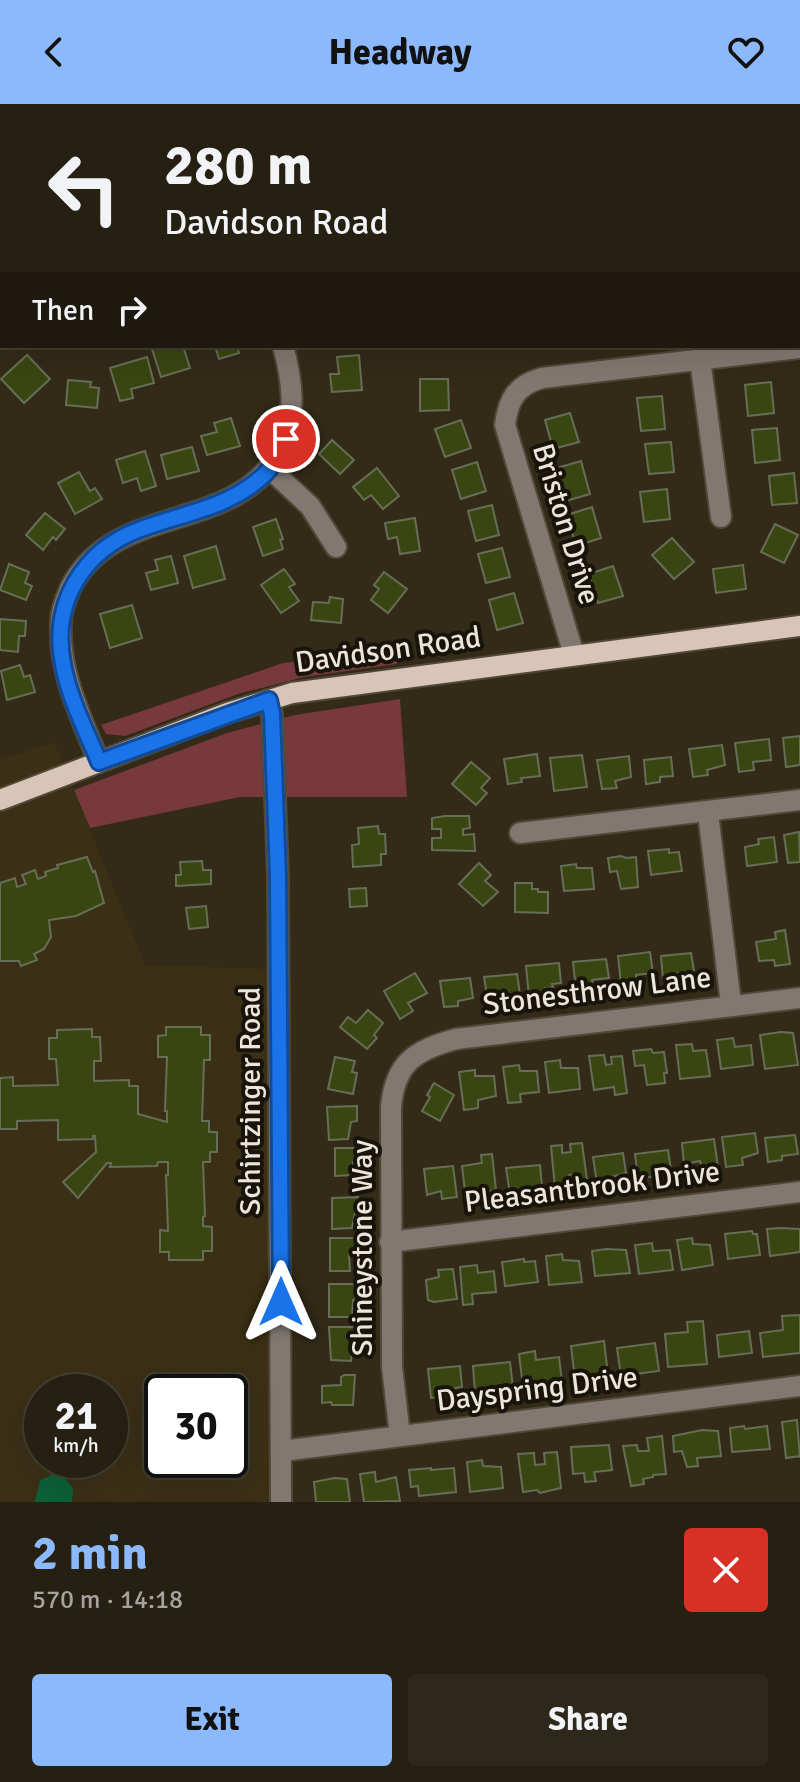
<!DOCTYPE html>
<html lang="en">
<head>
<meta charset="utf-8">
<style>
	body { margin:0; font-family:Signika,sans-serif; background:#2e281b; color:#f1f3f6; height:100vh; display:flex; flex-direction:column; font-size:30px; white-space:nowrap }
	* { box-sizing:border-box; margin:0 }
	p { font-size:26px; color:#a4a39f }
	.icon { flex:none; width:44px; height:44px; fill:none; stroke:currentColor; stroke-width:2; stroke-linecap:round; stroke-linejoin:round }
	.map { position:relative; height:1398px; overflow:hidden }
	.details { display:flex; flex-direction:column; background:#262012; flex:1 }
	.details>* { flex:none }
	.top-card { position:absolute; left:0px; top:0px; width:800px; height:244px; box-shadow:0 8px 32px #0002,0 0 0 2px #423e32; background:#262012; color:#f1f3f6; overflow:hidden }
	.speed { position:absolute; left:24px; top:1270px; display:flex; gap:16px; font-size:40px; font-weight:700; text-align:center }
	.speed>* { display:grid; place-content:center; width:104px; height:104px; border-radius:50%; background:#262012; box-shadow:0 8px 32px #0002,0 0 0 2px #423e32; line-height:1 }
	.speed small { font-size:20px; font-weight:400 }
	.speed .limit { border:4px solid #111; border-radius:12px; background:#fff; color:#111 }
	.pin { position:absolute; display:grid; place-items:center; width:68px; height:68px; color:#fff; margin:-34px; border:4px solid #fff; border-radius:50%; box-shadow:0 2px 8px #0007 }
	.me { position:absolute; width:88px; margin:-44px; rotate:0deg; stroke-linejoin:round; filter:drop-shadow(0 0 6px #0008) }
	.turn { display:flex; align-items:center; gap:28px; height:168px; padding:0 32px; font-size:36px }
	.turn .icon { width:104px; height:104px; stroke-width:2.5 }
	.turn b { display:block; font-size:56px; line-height:68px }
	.then { display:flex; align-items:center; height:76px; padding:0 32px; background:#0003; gap:16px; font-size:30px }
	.round { display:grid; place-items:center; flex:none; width:84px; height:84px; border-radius:8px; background:#2e281b }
	.head { display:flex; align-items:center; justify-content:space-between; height:136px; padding:0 32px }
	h1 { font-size:48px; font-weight:700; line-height:60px; color:#8cb9fc }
	.cta { display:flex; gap:16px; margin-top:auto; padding:16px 32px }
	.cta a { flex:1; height:92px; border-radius:8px; background:#8cb9fc; color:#111; font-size:32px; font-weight:700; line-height:92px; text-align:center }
	.cta a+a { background:#2e281b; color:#f1f3f6 }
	header { display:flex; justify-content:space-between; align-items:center; height:104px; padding:0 32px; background:#8cb9fc; color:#111; font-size:36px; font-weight:700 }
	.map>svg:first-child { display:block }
</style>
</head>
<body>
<header><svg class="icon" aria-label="back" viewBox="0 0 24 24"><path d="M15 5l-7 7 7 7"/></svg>Headway<svg class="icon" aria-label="heart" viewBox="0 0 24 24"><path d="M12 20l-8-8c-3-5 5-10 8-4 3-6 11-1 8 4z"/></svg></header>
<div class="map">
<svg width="800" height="1398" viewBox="0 0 800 1398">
	<rect width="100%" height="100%" fill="#332b18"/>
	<!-- built -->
	<path fill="#3b3016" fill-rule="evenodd" d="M54 638 145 861 271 865 274 1398H0V656ZM42 1288H110V1356H42ZM162 1288H230V1356H162Z"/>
	<!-- green -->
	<g fill="#77393c">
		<path d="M396 547 397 560 304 573 238 590 125 632 106 630 101 621 283 559Z"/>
		<path d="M400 595 407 693H240L90 724 74 686 227 629 295 611Z"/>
	</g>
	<!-- water -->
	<path fill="#0b6138" d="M60 1368 73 1384 72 1398H35L40 1376Z"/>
	<!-- building -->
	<g fill="#3a4611" stroke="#676e58" stroke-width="2">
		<path d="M151 242H183L190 264 161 273Z"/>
		<path d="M215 242H237L239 249 219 255Z"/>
		<path d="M27 251 50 275 24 299 1 275Z"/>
		<path d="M359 251 362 286 332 288 330 270H339L337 253Z"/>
		<path d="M147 253 154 279 131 285 133 294 120 297 110 264Z"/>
		<path d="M420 275H448L449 306 420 307Z"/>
		<path d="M68 276 91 278 90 283 99 284 97 304 66 301Z"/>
		<path d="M771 278 774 309 748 312 745 281Z"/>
		<path d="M662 292 665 325 641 327 637 294Z"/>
		<path d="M570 309 579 338 553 345 545 316Z"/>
		<path d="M231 314 240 342 207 351 201 332 217 328 214 319Z"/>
		<path d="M461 316 471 344 445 353 435 325Z"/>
		<path d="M777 324 780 356 755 359 752 326Z"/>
		<path d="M332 336 354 356 340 370 319 350Z"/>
		<path d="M671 338 674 368 649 370 645 340Z"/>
		<path d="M192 343 199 367 167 375 161 351Z"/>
		<path d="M145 347 156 382 141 387 137 374 123 379 116 356Z"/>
		<path d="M581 357 590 390 566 397 557 364Z"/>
		<path d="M477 358 486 387 461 395 452 366Z"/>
		<path d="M377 364 399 392 383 405 371 391 364 396 353 383Z"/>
		<path d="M79 368 90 387 95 384 102 395 75 410 58 379Z"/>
		<path d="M794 369 797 399 772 401 769 372Z"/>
		<path d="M667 385 670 415 644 418 640 388Z"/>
		<path d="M492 401 499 431 476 437 468 407Z"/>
		<path d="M592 403 601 434 576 442 567 411Z"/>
		<path d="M45 409 65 425 56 436 53 433 43 446 26 431Z"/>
		<path d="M415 414 420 447 400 450 397 433 388 435 385 419Z"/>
		<path d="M276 415 283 435 280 436 283 445 263 452 253 423Z"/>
		<path d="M775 420 798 431 784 459 761 448Z"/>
		<path d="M672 434 694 458 674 475 652 451Z"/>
		<path d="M216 442 225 475 193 484 184 452Z"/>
		<path d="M502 444 510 473 486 479 478 450Z"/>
		<path d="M171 452 178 479 151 486 146 469 158 466 155 456Z"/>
		<path d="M9 460 29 468 25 479 32 482 26 496 0 486Z"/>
		<path d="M743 461 746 485 716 489 713 465Z"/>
		<path d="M613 462 623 492 598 499 589 470Z"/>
		<path d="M284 465 295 480 289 483 299 497 281 509 261 481Z"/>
		<path d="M384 468 407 485 388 509 371 496 379 485 374 481Z"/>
		<path d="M514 489 523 519 497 526 489 496Z"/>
		<path d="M330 493 343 495 341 519 311 516 313 498 329 499Z"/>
		<path d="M132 501 142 534 110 544 100 510Z"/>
		<path d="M0 515 26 517 25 532H19L18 548 0 546Z"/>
		<path d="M20 561 24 573 30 571 35 588 7 596 1 567Z"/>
		<path d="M800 632V661L786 663 783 634Z"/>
		<path d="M769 635 771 656 753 658 754 666 739 668 735 639Z"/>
		<path d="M722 641 725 661 707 666 708 671 693 673 689 645Z"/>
		<path d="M537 650 540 672 521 674 522 678 508 680 504 655Z"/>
		<path d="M582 651 587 683 554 687 550 654Z"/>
		<path d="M629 652 631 673 615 677 617 684 602 685 597 656Z"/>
		<path d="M671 653 673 672 660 673V678L646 680 644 656Z"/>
		<path d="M471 658 490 674 481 684 487 689 476 701 452 680Z"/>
		<path d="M445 712H469L470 724 463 725V731L474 730 475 747 432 746V734H441V725H432V714Z"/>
		<path d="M378 722 379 730H385L386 750H381V761L353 763 352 741 359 740 358 724Z"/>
		<path d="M799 728 800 758 788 759 784 731Z"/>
		<path d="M774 733 777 758 747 762 745 743 759 740 758 735Z"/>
		<path d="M669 745V749L679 748 682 767 651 771 648 747Z"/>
		<path d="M621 752 626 754 636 753 638 783 621 785 617 767 610 768 608 754Z"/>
		<path d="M87 753 93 768 95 767 104 799 76 812 49 816 51 833 44 845 34 850 37 856 21 862 19 857H0V779L15 774 17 783 26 780 22 771 35 766 38 775 46 772 45 768 58 764 57 761Z"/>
		<path d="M202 757 203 766H211V780L176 782V771H181L180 758Z"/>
		<path d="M479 759 491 771 485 777 498 788 483 802 459 780Z"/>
		<path d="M576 760 577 764H592L594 785 564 787 561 762Z"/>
		<path d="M515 779H532V785H538V788H548V809L515 808Z"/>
		<path d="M366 784 367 802 350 803 349 785Z"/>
		<path d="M206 802 208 823 189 825 186 804Z"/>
		<path d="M785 826 790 860 775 862 774 856 759 857 756 838 776 835 775 828Z"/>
		<path d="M650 848 653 869 636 871 637 879 621 880 618 852Z"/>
		<path d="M691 849 694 867 677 869 678 873 663 875 661 852Z"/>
		<path d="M606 855 609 874 592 876 593 885 576 886 573 858Z"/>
		<path d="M559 859 561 879 552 880 553 883 545 884 546 891 529 893 526 862Z"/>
		<path d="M415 869 427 889 408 899 413 907 400 915 384 887Z"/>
		<path d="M517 870 520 890 509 891 510 896 488 898 484 873Z"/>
		<path d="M470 874 473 894 458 897V902L444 903 440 877Z"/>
		<path d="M368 906 383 919 374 931 377 934 367 945 340 923 348 913 356 919Z"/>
		<path d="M166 923H201V931H210V956H204L202 1017H209V1028H217V1048H210V1058H203L205 1112 203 1113V1122L212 1123V1147H203V1156H169V1148H160V1126L168 1127 166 1071H168V1058H158L157 1062 110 1063 111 1059H107L78 1094 63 1078 96 1048 95 1032H93V1035L58 1036V1016L17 1017V1025H0V974L13 973V982L58 981 56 955H49V934H57V926L92 925V933H100L101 957H94V977L129 976V982H138V1010L167 1018V1007H165L167 953H158V932L166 931Z"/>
		<path d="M781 928 793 929 798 961 765 965 760 931Z"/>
		<path d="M733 934 735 943 751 941 753 961 721 965 717 936Z"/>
		<path d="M692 940 693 947 706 946 710 972 680 975 676 941Z"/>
		<path d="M651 945 653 949 664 948 667 969H664L665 979 647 981 644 961 635 962 633 947Z"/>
		<path d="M604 951 606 961 612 960 611 953 622 952 627 989 615 991 614 983 594 986 589 952Z"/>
		<path d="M335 953 355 957 352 968 357 969 353 990 328 985Z"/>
		<path d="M560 956 561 964H578L580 985 549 989 545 958Z"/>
		<path d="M519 961 520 967H537L539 988 520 990 521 998 508 999 503 963Z"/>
		<path d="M475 966V972H494L496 992 478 996V1004L464 1006 459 968Z"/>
		<path d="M434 979 454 991 440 1017 422 1007 430 993 427 991Z"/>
		<path d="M357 1002V1017L351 1018 348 1035 329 1036 327 1003Z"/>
		<path d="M755 1029 758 1049 742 1054 743 1061 726 1063 722 1033Z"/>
		<path d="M795 1031 798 1050 782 1052V1056L768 1058 765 1034Z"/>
		<path d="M714 1035 718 1063 702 1065 700 1057 684 1060 682 1039Z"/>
		<path d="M582 1039 587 1076 576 1077 575 1070 569 1071 570 1082 555 1084 551 1042 562 1041V1049L571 1048 570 1040Z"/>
		<path d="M335 1044H358V1058H353V1071L335 1072Z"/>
		<path d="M668 1046 671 1066 660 1067 661 1071 638 1075 635 1050Z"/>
		<path d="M623 1049 626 1069 611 1073V1077L597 1079 593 1053Z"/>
		<path d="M492 1050 496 1086 486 1088 485 1082 479 1083 481 1093 466 1095 462 1062 482 1059 481 1051Z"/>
		<path d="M540 1061 542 1083 510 1090 506 1064Z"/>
		<path d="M453 1062 457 1093 442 1095 441 1087 427 1091 424 1065Z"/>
		<path d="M358 1093 359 1108 355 1109 352 1124 332 1125V1094Z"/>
		<path d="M781 1124 800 1125V1148L770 1152 767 1125Z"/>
		<path d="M752 1127 753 1130H757L760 1151 728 1155 725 1130Z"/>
		<path d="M330 1134H359V1151H349L350 1167H330Z"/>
		<path d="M692 1134 693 1140 710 1141 713 1161 682 1166 677 1136Z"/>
		<path d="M652 1139 653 1147 670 1146 673 1166 639 1170 635 1141Z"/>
		<path d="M606 1145 626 1146 630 1169 595 1172 592 1147Z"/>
		<path d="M562 1150 563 1156 579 1157 582 1178 549 1181 546 1152Z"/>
		<path d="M524 1155V1158L535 1157 538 1178 505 1182 502 1158Z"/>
		<path d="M477 1161 478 1169 494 1167 496 1188 472 1190 473 1200 463 1201 460 1163Z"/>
		<path d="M453 1165 457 1195 434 1198 428 1196 426 1176 439 1173 438 1166Z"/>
		<path d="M329 1180H359V1196H353L352 1213H329Z"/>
		<path d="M800 1211V1249L763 1253 760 1229 783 1226 782 1212Z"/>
		<path d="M703 1217 707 1260 668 1263 665 1230 688 1228 687 1218Z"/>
		<path d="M329 1223H359V1239H353L351 1257 331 1256Z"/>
		<path d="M749 1227 752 1249 719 1253 717 1231Z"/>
		<path d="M604 1237 608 1271 575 1275 571 1242Z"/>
		<path d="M655 1239 659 1267 621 1272 617 1244Z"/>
		<path d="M535 1247 536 1256 559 1253 562 1278 523 1283 519 1250Z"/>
		<path d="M510 1258 513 1284 475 1288 473 1262Z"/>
		<path d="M460 1262 462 1283 449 1285V1292L431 1294 428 1265Z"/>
		<path d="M344 1271H355L353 1301H332L331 1298 322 1299V1282L341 1281V1273Z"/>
		<path d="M797 1316 800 1354V1352L786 1354 782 1318Z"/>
		<path d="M744 1322 745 1325 767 1322 770 1345 732 1348 730 1324Z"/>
		<path d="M702 1326 718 1327 721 1352 697 1354 698 1362 687 1363 682 1347 674 1348 673 1332Z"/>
		<path d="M662 1332 666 1370 653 1371V1373L643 1375 644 1380 631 1382 623 1342 637 1341 638 1347H649L647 1334Z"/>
		<path d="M609 1341 612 1366 594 1368 596 1377 585 1378 584 1369 573 1370 571 1343Z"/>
		<path d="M557 1348 561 1384 540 1389 537 1386 523 1388 518 1350 534 1349 535 1361 545 1360 544 1349Z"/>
		<path d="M482 1356 483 1362 501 1363 503 1384 470 1388 467 1358Z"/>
		<path d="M431 1364V1366L454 1364 456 1388 419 1392 418 1382 411 1383 409 1366Z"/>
		<path d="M375 1368 376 1378 396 1373 400 1397 364 1398 360 1370Z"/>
		<path d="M334 1374 347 1375 350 1398H316L314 1378Z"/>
	</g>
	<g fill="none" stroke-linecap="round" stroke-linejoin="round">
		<!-- minor casing -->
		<g stroke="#504937" stroke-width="24">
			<g id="minor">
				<path d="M212 0V2"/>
				<path d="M445 0 446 2"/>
				<path d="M86 2 92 0"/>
				<path d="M798 18 800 16"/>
				<path d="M700 255 721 413"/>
				<path d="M270 365 310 402 336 443"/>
				<path d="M574 551 505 321C508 295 517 281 542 274L800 244"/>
				<path d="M269 596 272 610 278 772 281 1398"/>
				<path d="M99 658C81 613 58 568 61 518 61 506 66 494 71 483 116 396 239 432 282 343 297 310 292 275 283 242"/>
				<path d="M708 709 731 900"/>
				<path d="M520 729 800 696"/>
				<path d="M390 1138 800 1088"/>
				<path d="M400 1332 392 1263 391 1003C395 958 416 946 456 935L800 894"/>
				<path d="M282 1347 800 1282"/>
			</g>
		</g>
		<!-- major casing -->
		<g stroke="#504937" stroke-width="24">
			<path id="major" d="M0 696 227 609 292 589 800 522"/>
		</g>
		<!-- minor -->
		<use href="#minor" stroke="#827872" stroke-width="20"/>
		<!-- major -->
		<use href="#major" stroke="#d9c4b8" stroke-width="20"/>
	</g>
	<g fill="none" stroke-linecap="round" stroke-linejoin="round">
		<!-- route casing -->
		<g stroke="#114b97" stroke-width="20">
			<path id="route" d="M281 1198 278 772 272 610 269 596 99 658C86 626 69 594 63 560 51 499 83 446 141 425 184 409 229 404 264 371 274 362 280 347 286 335"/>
		</g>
		<!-- route -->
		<use href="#route" stroke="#1a73e8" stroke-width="14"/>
	</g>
	<g text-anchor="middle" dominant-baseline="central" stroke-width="8" stroke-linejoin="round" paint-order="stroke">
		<!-- street labels -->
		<g font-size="30" fill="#ebe6da" stroke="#18140c">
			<text transform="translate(566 420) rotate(73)">Briston Drive</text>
			<text transform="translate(388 546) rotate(-8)">Davidson Road</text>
			<text transform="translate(597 887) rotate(-7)">Stonesthrow Lane</text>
			<text transform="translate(250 997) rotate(-90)">Schirtzinger Road</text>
			<text transform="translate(592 1083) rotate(-7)">Pleasantbrook Drive</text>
			<text transform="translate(362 1144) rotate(-90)">Shineystone Way</text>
			<text transform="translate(537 1285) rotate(-7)">Dayspring Drive</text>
		</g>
	</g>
</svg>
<div class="speed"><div>21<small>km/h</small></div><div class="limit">30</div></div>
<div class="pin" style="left:286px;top:335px;background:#d93025"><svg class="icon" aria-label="arrive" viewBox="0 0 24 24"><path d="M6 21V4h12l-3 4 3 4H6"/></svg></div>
<svg class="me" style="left:281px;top:1198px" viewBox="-20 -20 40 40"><path d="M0-17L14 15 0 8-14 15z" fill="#1a73e8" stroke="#fff" stroke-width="4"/></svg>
<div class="top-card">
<div class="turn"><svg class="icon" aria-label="left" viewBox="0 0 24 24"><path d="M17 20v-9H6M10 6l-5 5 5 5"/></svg><div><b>280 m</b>Davidson Road</div></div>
<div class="then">Then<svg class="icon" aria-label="right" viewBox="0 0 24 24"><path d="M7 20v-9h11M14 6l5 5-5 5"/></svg></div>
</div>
</div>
<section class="details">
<div class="head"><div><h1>2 min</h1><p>570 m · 14:18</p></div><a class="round" style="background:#d93025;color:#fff"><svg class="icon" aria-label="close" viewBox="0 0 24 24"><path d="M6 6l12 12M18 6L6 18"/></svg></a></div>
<div class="cta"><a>Exit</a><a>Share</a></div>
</section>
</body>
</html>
